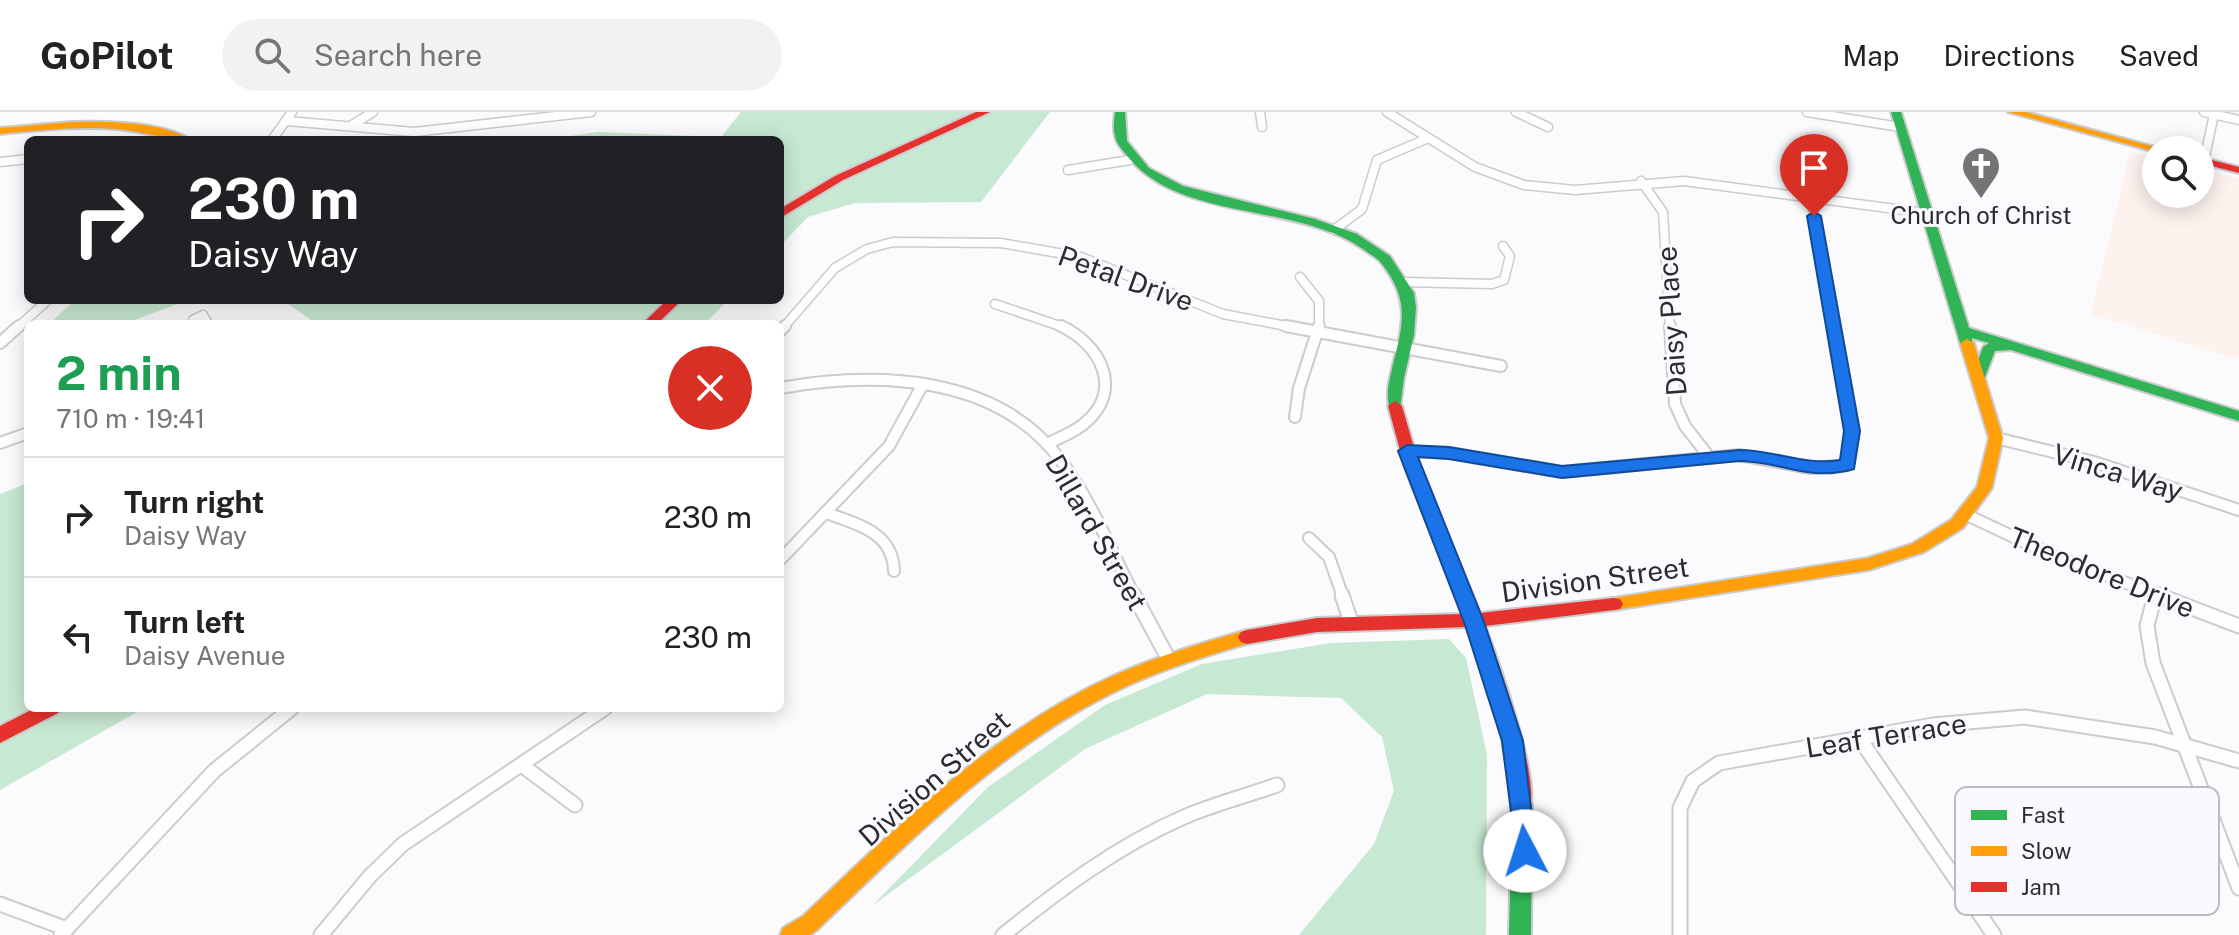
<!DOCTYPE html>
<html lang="en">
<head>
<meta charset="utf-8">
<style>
	body { margin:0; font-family:"Public Sans",sans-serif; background:#f2f2f2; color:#222; height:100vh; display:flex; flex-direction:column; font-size:30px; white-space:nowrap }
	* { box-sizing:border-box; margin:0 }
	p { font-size:26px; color:#767676 }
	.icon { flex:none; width:44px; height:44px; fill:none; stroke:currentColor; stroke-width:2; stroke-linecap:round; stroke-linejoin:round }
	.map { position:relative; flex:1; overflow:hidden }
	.sheet { position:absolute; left:24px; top:208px; width:760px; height:392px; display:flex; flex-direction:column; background:#fff; border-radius:12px; box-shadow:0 4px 20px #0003 }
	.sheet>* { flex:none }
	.top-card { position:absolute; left:24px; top:24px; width:760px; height:168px; border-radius:12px; box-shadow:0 4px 20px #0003; background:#202124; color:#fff; overflow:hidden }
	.fabs { position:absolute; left:2142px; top:24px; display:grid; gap:16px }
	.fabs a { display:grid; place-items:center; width:72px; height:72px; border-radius:50%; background:#fff; box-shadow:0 4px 20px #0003; font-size:40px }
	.pin { position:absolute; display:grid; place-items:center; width:68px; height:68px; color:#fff; margin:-82px -34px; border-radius:50% 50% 50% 0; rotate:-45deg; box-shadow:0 0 8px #0007 }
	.pin .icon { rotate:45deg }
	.me { position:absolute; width:88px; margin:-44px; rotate:355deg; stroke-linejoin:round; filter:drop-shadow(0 0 6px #0008) }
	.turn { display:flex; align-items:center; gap:28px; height:168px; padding:0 32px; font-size:36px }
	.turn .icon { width:104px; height:104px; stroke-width:2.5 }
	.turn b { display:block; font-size:56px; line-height:68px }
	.round { display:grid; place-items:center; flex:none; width:84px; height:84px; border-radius:42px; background:#f2f2f2 }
	.summary { display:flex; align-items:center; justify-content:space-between; height:136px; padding:0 32px }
	h1 { font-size:48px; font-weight:700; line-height:60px; color:#1e9e55 }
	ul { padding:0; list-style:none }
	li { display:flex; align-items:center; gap:24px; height:120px; padding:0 32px; border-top:2px solid #e0e0e0 }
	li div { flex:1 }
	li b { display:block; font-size:30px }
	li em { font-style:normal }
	header { display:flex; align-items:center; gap:48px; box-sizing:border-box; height:112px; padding:0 40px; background:#fff; border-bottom:2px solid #e0e0e0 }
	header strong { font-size:38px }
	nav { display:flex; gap:44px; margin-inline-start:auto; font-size:28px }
	.search { width:560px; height:72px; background:#f2f2f2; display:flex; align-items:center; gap:20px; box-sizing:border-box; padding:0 28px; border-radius:44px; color:#767676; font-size:30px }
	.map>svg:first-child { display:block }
</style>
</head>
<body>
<header>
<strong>GoPilot</strong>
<div class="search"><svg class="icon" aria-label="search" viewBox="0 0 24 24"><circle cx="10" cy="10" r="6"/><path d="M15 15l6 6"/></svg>Search here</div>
<nav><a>Map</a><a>Directions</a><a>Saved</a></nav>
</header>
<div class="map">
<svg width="2239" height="823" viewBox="0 0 2239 823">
	<rect width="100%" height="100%" fill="#fbfafd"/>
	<!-- education -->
	<path fill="#fdf2ee" d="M2130 40 2156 46V82H2200V57L2239 67V248L2091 202Z"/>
	<!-- green -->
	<g fill="#c7e8d2">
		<path d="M741 0H1050L981 90 855 91 808 105 780 134V28H544L598 20 721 25Z"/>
		<path d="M75 188H188L124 212H49Z"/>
		<path d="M282 188H728L705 212H317Z"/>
		<path d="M28 371V596H144L0 678V382Z"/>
		<path d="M1449 527 1466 546 1487 643 1486 823H1299L1374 732 1394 679 1382 625 1341 586 1207 582 1085 637 872 794 988 675 1105 593 1202 552 1331 531Z"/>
	</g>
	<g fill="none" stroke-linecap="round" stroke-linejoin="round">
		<!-- street-far2 casing -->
		<g stroke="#cccbcd" stroke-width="11">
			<g id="street-far2">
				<path d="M1260 0 1262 15"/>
				<path d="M1387 0 1475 55 1524 73 1575 78 1684 69 1926 101"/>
				<path d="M1516 0 1548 15"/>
				<path d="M1807 0 1900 15"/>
				<path d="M2204 0 2239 8"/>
				<path d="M287 9 414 20 591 0"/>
				<path d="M352 13 373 0"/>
				<path d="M272 28 292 0"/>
				<path d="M2204 49 2214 2"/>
				<path d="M0 50 28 47"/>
				<path d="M1068 58 1130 48"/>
				<path d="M1641 69 1663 100 1670 216"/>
				<path d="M1811 86 1834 216"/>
				<path d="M1334 118 1362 97 1377 48 1426 27"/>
				<path d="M1300 165 1319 189V216"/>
				<path d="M1402 170 1492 172 1504 168 1510 144 1503 134"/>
				<path d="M995 192 1066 216"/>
				<path d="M193 208 203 203 208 212"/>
				<path d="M17 216 48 188"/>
				<path d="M783 216 835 156 867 137 893 130 1001 131 1081 145 1223 202 1297 216"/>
			</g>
		</g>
		<!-- street-far1 casing -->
		<g stroke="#cccbcd" stroke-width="14">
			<g id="street-far1">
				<path d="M1286 214 1501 254"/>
				<path d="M1670 214 1675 292 1685 314 1710 346"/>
				<path d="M780 219 785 214"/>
				<path d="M0 231 19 214"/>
				<path d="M780 276C877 259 998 262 1062 350 1092 390 1112 441 1135 485"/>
				<path d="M1295 305 1299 276 1319 214"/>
				<path d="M1996 326 2094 350 2239 398"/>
				<path d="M0 331 28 321"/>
				<path d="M1047 332C1060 325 1076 320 1086 310 1124 277 1100 232 1061 214"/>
				<path d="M1407 339 1449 341 1562 360 1739 343 1810 356 1848 353 1852 319 1833 214"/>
				<path d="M826 401C857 412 893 420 894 459"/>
				<path d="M1967 403 2052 443 2164 485"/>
				<path d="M1309 426 1329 445 1343 485"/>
				<path d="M780 448 889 334 923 272"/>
			</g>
		</g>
		<!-- street casing -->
		<g stroke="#cccbcd" stroke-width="17">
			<g id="street">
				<path d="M1134 483 1168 546"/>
				<path d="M1342 483 1351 510"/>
				<path d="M2155 483 2147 514 2153 551 2239 776"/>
				<path d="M2158 483 2239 514"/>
				<path d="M1859 626 1994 823"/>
				<path d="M523 654 575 693"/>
				<path d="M0 792 67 817"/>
				<path d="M61 823 214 659 292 596"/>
				<path d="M321 823 370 764 403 732 605 596"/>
				<path d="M1003 823C1059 778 1117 734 1184 705 1214 692 1246 684 1277 673"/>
				<path d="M1680 823V696L1693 669 1719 651 1933 613 2025 605 2155 625 2239 649"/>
			</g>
		</g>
		<!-- fast casing -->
		<g stroke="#cccbcd" stroke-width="4">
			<g id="fast">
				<path d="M1115 0H1125L1127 29 1149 56 1183 74 1315 107 1357 122 1390 144 1414 181 1416 195 1414 223 1404 266 1400 297H1390C1386 286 1388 273 1391 261 1401 217 1413 192 1382 152 1378 146 1369 142 1363 137 1295 90 1181 110 1128 45 1123 38 1116 32 1115 24 1113 17 1114 8 1115 0Z"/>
				<path d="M1891 0H1901L1969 216 2239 299V309L2011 238 1995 239 1983 270H1973L1971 267 1983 235 1989 231 1972 226V234L1967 235 1960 231Z"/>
				<path d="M1522 684 1529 686 1532 692 1531 823H1509L1512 692 1515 686Z"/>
			</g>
		</g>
		<!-- slow casing -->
		<g stroke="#cccbcd" stroke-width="4">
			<g id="slow">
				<path d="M2008 0H2026L2166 38H2156V40Z"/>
				<path d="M71 10C105 9 162 9 191 28 166 28 142 19 117 17 78 14 39 18 0 22V16Z"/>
				<path d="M1967 227 1974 231 2003 326 1992 376 1963 416 1924 440 1869 458 1614 498 1608 497 1605 492 1608 487 1614 486 1868 446 1912 432 1951 408 1977 375 1989 326 1960 231Z"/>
				<path d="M1247 518 1253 520 1256 525 1253 530C1210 543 1168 555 1127 574 1007 629 911 728 817 818L810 823H780L783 816 803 804C897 715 994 617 1115 563 1158 544 1202 531 1247 518Z"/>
			</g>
		</g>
		<!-- jam casing -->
		<g stroke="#cccbcd" stroke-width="4">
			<g id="jam">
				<path d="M976 0H990L843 68 780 106V97L835 64Z"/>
				<path d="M2200 45 2239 55V61L2200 51Z"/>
				<path d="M667 188H682L657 212H642Z"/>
				<path d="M1395 289 1402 294 1419 353 1480 501 1614 486 1620 487 1623 492 1620 497 1614 498 1485 514C1497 545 1542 671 1529 698L1522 700 1515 698 1512 692 1501 619 1468 515 1317 520 1247 532 1241 530 1238 525 1241 520 1247 518 1317 506 1463 502 1404 353 1388 294Z"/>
				<path d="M35 596H61L58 601 0 631V614Z"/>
			</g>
		</g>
		<!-- street-far2 -->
		<use href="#street-far2" stroke="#fefeff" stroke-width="8"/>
		<!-- street-far1 -->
		<use href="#street-far1" stroke="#fefeff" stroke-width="10"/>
		<!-- street -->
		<use href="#street" stroke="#fefeff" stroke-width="13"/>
		<!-- fast -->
		<use href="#fast" fill="#30b455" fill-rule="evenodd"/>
		<!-- slow -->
		<use href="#slow" fill="#ff9f0a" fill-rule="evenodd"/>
		<!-- jam -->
		<use href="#jam" fill="#e5322d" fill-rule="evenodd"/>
	</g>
	<!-- route -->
	<path fill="#1a73e8" stroke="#114b97" stroke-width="2" d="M1814 100 1821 104 1860 319 1854 357C1808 370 1785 350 1739 349L1562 366 1449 347 1418 345 1484 510 1523 629 1536 739 1533 747 1525 750 1517 747 1502 629 1464 510 1398 339 1407 333 1449 335 1562 354 1739 338C1774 338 1806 354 1840 348L1844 319 1807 104Z"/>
	<!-- icons -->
	<defs>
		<g id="church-pin" transform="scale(2)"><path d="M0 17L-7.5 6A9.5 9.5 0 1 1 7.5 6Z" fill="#747376" stroke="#faf9fe"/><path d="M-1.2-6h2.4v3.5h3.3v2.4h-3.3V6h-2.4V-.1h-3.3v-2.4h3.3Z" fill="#fff"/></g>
	</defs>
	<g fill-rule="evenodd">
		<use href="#church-pin" x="1981" y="54"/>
	</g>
	<g text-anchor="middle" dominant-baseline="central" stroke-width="6" stroke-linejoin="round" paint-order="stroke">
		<!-- far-poi labels -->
		<g font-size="24" fill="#2c2b2d" stroke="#faf9fe">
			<text x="1981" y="103">Church of Christ</text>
		</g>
		<!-- street labels -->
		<g font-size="28" fill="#2c2b2d" stroke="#faf9fe">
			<text transform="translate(1126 166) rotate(20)">Petal Drive</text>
			<text transform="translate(1671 209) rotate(-94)">Daisy Place</text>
			<text transform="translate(2118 360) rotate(17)">Vinca Way</text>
			<text transform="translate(1097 420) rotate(60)">Dillard Street</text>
			<text transform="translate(2102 460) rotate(22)">Theodore Drive</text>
			<text transform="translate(1595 467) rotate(-8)">Division Street</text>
			<text transform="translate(1886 623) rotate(-9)">Leaf Terrace</text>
			<text transform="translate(934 666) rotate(-41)">Division Street</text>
		</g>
	</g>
	<!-- legend -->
	<rect x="1955" y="675" width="264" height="128" rx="12" fill="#faf9fe" stroke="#bcbbbf" stroke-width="2"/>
	<rect x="1971" y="698" width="36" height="10" fill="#30b455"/>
	<rect x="1971" y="734" width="36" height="10" fill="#ff9f0a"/>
	<rect x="1971" y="770" width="36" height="10" fill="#e5322d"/>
	<g font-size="22" fill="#2c2b2d">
		<text x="2021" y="711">Fast</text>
		<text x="2021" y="747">Slow</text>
		<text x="2021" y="783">Jam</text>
	</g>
</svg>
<div class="fabs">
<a><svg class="icon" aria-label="search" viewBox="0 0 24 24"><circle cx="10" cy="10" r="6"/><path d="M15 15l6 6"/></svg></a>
</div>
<div class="pin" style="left:1814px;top:104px;background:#d93025"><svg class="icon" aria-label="arrive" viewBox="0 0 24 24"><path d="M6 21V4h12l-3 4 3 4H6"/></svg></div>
<svg class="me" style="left:1525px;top:739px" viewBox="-20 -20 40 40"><circle r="19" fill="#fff"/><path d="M0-13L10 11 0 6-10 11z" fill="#1a73e8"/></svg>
<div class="top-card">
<div class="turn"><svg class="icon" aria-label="right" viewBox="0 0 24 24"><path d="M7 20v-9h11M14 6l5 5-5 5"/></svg><div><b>230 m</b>Daisy Way</div></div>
</div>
<section class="sheet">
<div class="summary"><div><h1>2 min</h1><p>710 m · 19:41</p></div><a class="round" style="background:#d93025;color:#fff"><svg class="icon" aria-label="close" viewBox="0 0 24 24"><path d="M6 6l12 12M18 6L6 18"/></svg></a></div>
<ul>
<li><svg class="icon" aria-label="right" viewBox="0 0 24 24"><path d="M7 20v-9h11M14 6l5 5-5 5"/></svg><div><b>Turn right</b><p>Daisy Way</p></div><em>230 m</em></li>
<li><svg class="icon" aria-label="left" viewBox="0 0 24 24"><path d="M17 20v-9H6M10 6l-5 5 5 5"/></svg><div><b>Turn left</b><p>Daisy Avenue</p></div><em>230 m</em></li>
</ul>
</section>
</div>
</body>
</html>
